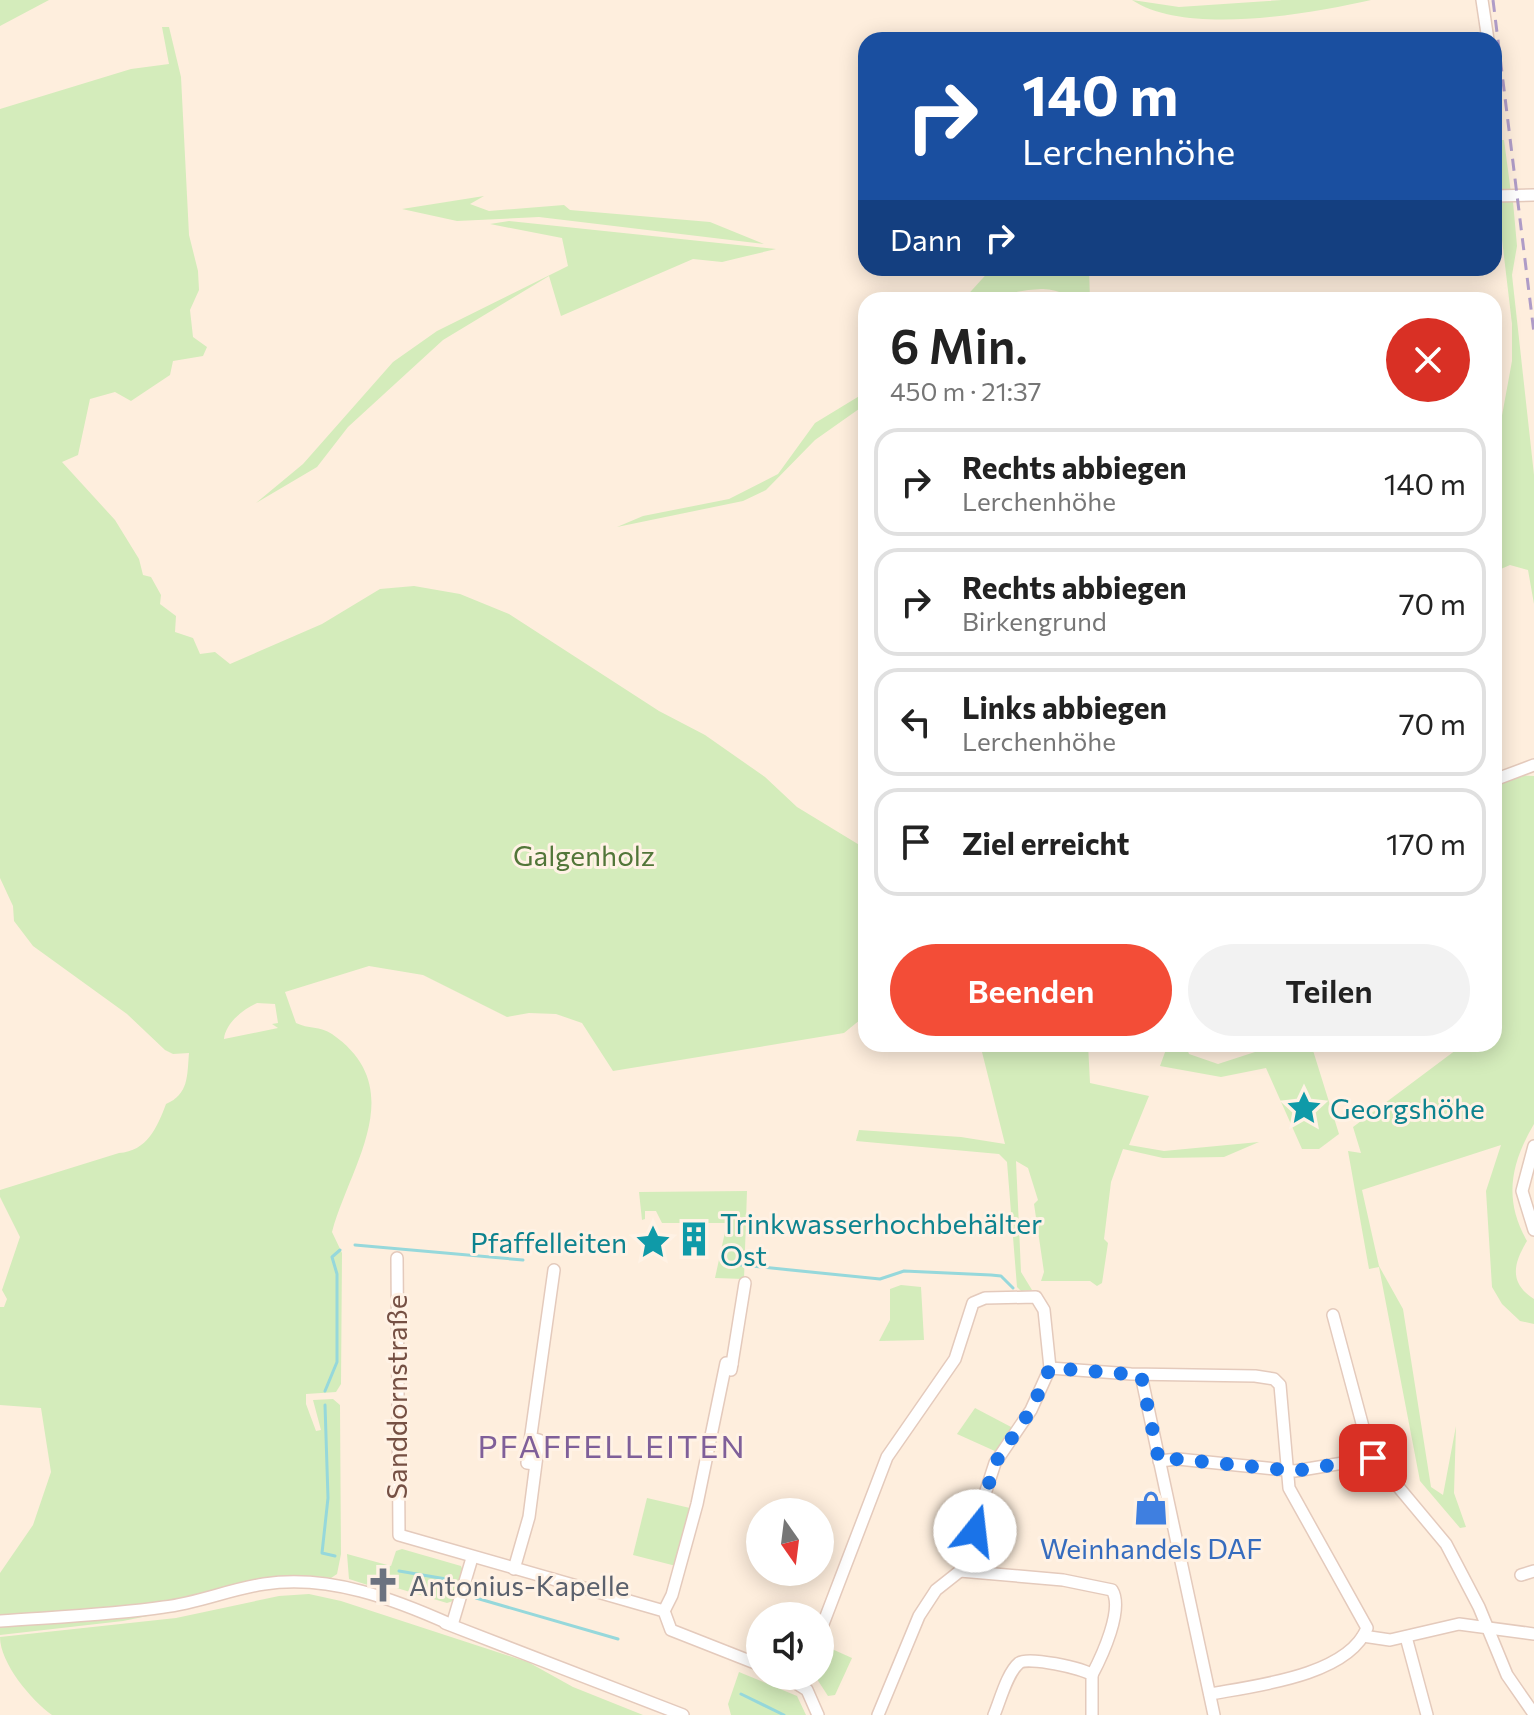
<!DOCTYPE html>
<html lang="de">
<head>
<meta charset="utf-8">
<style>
	body { margin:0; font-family:Commissioner,sans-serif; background:#f2f2f2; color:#222; height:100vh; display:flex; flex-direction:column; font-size:30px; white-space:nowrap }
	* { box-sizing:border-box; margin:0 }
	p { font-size:26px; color:#767676 }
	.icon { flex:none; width:44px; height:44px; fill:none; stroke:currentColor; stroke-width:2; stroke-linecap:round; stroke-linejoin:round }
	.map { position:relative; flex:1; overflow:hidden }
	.drawer { position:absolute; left:858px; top:292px; width:644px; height:760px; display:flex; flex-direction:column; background:#fff; border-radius:24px; box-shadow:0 4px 20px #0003 }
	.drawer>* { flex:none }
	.banner { position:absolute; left:858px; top:32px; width:644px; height:244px; border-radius:24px; box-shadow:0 4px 20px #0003; background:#1a4fa0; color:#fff; overflow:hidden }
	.needle { width:52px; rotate:166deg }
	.tools { position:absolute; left:746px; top:1498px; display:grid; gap:16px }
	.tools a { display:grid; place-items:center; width:88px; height:88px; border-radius:50%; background:#fff; box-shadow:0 4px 20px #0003; font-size:40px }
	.pin { position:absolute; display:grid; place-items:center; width:68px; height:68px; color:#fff; margin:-34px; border-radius:16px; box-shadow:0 4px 12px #0006 }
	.me { position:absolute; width:88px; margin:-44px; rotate:16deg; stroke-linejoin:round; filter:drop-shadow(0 0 6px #0008) }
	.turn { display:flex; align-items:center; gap:28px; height:168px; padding:0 32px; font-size:36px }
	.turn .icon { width:104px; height:104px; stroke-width:2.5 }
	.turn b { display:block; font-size:56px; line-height:68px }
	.then { display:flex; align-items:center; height:76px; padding:0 32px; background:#0003; gap:16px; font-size:30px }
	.round { display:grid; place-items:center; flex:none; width:84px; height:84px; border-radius:42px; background:#f2f2f2 }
	.headline { display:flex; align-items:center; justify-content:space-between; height:136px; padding:0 32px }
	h1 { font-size:48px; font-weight:600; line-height:60px }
	.cta { display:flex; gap:16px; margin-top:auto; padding:16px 32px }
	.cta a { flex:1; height:92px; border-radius:48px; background:#f34d37; color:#fff; font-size:32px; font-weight:600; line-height:92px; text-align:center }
	.cta a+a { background:#f2f2f2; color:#222 }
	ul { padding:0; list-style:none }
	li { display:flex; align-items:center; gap:24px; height:108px; margin:0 16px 12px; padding:0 16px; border:4px solid #e0e0e0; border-radius:24px }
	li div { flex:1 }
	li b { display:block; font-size:30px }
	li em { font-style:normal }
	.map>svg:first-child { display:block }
</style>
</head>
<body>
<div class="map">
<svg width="1534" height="1715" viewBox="0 0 1534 1715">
	<rect width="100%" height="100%" fill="#feeedd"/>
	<!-- green -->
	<g fill="#d4ecbb" fill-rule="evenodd">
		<path d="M0 0H49L0 26Z"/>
		<path d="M1132 0 1179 7 1282 0H1371C1310 14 1186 36 1132 0Z"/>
		<path d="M162 27H169L181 77 189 235 198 271 199 290 190 310 193 337 207 347 203 356 173 361 170 375 131 401 115 392 90 399 78 455 62 462 115 520 139 559 143 575 151 577 161 595 160 604 176 616 175 632 193 638 200 654 215 652 230 664 322 624 380 589 414 586 460 594 509 614 659 711 705 735 765 777 797 807 866 849V1015L844 1033 613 1071 582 1023 556 1014 529 1013 507 1017 423 975 369 966 285 992 296 1023C308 1029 320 1026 332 1034 411 1089 350 1165 332 1232L342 1253 341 1384 336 1392 306 1394V1404L316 1431 321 1430 313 1400 333 1399 340 1405 341 1554 337 1574 331 1578C276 1569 243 1588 191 1598 128 1609 64 1612 0 1617V1573L33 1525 51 1472 41 1408 0 1405V1307H4L7 1299 2 1290 20 1237 0 1197V1190L119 1153C147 1151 157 1128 166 1104 189 1094 187 1076 189 1053L173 1054 165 1050 127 1014 33 946 14 921 13 906 0 878V109L131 69 169 64ZM257 1003 275 1004 278 1023 272 1024 278 1028 224 1039C225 1024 243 1009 257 1003Z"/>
		<path d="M1497 140H1504L1511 193 1494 192V146Z"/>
		<path d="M484 196 470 204 489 211 564 205 570 210 710 222 764 244 539 217 457 221 402 209Z"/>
		<path d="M1494 201 1513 202 1517 246 1512 275 1534 475V604L1528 570 1510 565 1494 572V459L1512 361V324L1501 231Z"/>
		<path d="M509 221 776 249 722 262 693 259 561 316 549 276 443 340 348 427 317 467 256 503 303 464 393 362 437 331 568 266 562 238 490 224Z"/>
		<path d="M992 268H1089L1090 300C1074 300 1058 288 1041 289 1014 290 990 300 963 300Z"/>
		<path d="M866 392V404L815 440 766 490 743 501 617 527 643 516 729 499 778 474 815 423Z"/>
		<path d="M1516 775 1534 776V1124C1511 1163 1503 1199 1527 1241 1513 1264 1509 1283 1534 1299V1324L1520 1321 1502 1304 1492 1287 1486 1191 1501 1145 1362 1190 1379 1266 1403 1309 1431 1487 1443 1495 1456 1426 1454 1493 1466 1527 1460 1528 1420 1481 1379 1267 1369 1269 1348 1151 1361 1153 1353 1127 1464 1044H1494V785Z"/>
		<path d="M980 1044H1088L1090 1083 1149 1096 1129 1145 1164 1151 1259 1142 1224 1157 1163 1158 1123 1149 1111 1182 1104 1239 1108 1243 1102 1283 1097 1286 1090 1281H1041L1044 1272 1034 1204 1038 1200 1028 1168 1016 1161 1021 1272 1032 1290 1021 1291 1017 1287 1007 1162 999 1154 856 1141 859 1130 961 1137 1005 1144Z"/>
		<path d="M1168 1044H1185L1189 1054 1218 1064 1280 1044H1311L1339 1134 1319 1149H1302L1266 1068 1221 1077 1160 1066Z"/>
		<path d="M747 1191 744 1279 715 1278 727 1223H662L656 1211H645V1219L642 1220 639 1192Z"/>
		<path d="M901 1285 921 1287 924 1340 879 1341 890 1320V1289Z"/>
		<path d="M975 1408 1013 1428 997 1452 957 1434Z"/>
		<path d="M647 1498 690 1508 676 1566 633 1555Z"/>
		<path d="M402 1549 461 1566 463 1571 453 1601 447 1603 390 1586 382 1579 377 1588 349 1579 347 1554 391 1566 396 1551Z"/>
		<path d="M309 1594 341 1601 528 1662 573 1687 643 1715H52C31 1700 0 1663 0 1637L176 1618 279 1596Z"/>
		<path d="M197 1606 123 1621 0 1635V1627Z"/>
		<path d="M823 1645 852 1658 835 1695 828 1696 815 1676H820Z"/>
		<path d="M739 1672 797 1696 806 1715H731L728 1704Z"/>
	</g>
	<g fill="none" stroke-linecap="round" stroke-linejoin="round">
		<!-- stream -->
		<g stroke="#96d8db" stroke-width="3">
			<path d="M355 1245 523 1260"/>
			<path d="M741 1265 880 1279 904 1271 991 1275 1001 1276 1013 1288"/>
			<path d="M325 1391 337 1362V1274L332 1257 340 1250"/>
			<path d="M325 1405 328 1498 322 1553 335 1556"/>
			<path d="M399 1571 452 1580"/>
			<path d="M479 1588 476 1598 618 1639"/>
			<path d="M741 1694 784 1715"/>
		</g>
		<!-- minor casing -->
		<g stroke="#e4cabc" stroke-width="14">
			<g id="minor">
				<path d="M1482 0 1488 40"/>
				<path d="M1494 196 1534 195"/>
				<path d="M1494 780 1534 765"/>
				<path d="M1534 1146 1522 1191 1534 1230"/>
				<path d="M397 1258 399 1535 664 1611 671 1630 760 1665"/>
				<path d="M1333 1315 1370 1453 1446 1544 1479 1607 1507 1675 1534 1714"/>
				<path d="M1050 1368 1131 1374 1255 1376 1274 1379 1280 1385 1289 1488 1367 1628C1348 1676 1254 1686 1210 1694"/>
				<path d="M731 1370 745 1283"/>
				<path d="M1141 1375 1214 1715"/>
				<path d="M1159 1461 1178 1459 1295 1471 1373 1458"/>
				<path d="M535 1464 527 1463 554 1270"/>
				<path d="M514 1569 529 1517 539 1440 531 1438"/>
				<path d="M960 1571 1063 1580 1112 1590C1124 1609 1102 1656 1092 1675"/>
				<path d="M1521 1575 1534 1571"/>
				<path d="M664 1611 672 1595 697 1504 726 1363 732 1364"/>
				<path d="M0 1621C54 1617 110 1615 164 1607 198 1603 230 1589 264 1584 329 1574 394 1599 452 1625"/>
				<path d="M445 1623 683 1715"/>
				<path d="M452 1625 472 1558"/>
				<path d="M820 1632 887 1457 955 1359 973 1303 985 1298 1036 1297 1044 1310 1050 1368 1031 1410 995 1463 960 1571 936 1590 919 1616 878 1715"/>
				<path d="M1363 1636 1390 1640 1459 1624 1534 1634"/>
				<path d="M1406 1637 1427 1715"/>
				<path d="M785 1676 807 1690 818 1715"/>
				<path d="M994 1715C1000 1701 1007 1673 1019 1663 1027 1656 1083 1668 1092 1675V1715"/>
			</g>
		</g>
		<!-- minor -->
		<use href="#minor" stroke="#fff" stroke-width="11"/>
		<!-- rail -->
		<path stroke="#af9cc7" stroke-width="3" stroke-dasharray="12 8" stroke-linecap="butt" d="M1493 0 1534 333"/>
	</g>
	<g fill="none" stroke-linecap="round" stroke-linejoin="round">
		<!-- route -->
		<path stroke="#1a73e8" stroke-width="14" stroke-dasharray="0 25.2" d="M975 1531 995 1463 1031 1410 1050 1368 1141 1375 1159 1461 1178 1459 1295 1471 1373 1458"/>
	</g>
	<!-- icons -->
	<defs>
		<g id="sight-bare" transform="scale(2.76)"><path d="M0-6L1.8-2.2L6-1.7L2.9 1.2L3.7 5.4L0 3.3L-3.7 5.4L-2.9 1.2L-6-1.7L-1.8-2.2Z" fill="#0f9aa8" stroke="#fff2e5" stroke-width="2.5" paint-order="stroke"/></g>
		<g id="building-bare" transform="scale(2.76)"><path d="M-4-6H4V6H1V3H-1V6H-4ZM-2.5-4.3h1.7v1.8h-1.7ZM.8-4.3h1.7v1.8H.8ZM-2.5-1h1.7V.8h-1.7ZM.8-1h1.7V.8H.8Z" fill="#0f9aa8" stroke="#fff2e5" stroke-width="2.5" paint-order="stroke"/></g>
		<g id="shop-bare" transform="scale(2.76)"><path d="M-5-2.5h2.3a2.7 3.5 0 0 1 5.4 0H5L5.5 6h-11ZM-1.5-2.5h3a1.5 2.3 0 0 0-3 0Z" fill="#3f7fe0" stroke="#fff2e5" stroke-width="2.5" paint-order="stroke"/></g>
		<g id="church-bare" transform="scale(2.76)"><path d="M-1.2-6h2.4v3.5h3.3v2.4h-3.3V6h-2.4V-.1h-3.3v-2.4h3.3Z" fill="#6b7280" stroke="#fff2e5" stroke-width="2.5" paint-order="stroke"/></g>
	</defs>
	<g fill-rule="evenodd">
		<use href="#sight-bare" x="1304" y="1108"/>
		<use href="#building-bare" x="694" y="1239"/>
		<use href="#sight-bare" x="653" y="1242"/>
		<use href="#shop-bare" x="1151" y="1508"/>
		<use href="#church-bare" x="383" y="1585"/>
	</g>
	<g text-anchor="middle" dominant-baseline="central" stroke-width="6" stroke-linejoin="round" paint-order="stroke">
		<!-- park labels -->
		<g font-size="28" fill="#527639" stroke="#fff2e5">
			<text x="584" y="855">Galgenholz</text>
		</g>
		<!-- culture labels -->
		<g font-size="28" fill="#0d838f" stroke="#fff2e5" text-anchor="start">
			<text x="1330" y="1108">Georgshöhe</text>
			<text x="720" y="1223">Trinkwasserhochbehälter<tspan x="720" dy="32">Ost</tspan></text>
			<text x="627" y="1242" text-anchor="end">Pfaffelleiten</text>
		</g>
		<!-- street labels -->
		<g font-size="28" fill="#755044" stroke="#fff2e5">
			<text transform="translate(396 1397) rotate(-90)">Sanddornstraße</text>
		</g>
		<!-- shop labels -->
		<g font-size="28" fill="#366cbe" stroke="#fff2e5">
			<text x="1151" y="1548">Weinhandels DAF</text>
		</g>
		<!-- worship labels -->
		<g font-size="28" fill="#5b616d" stroke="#fff2e5" text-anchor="start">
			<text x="409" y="1585">Antonius-Kapelle</text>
		</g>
		<!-- quarter labels -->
		<g font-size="32" letter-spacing="2" fill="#7f5f99" stroke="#fff2e5">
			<text x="612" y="1445">PFAFFELLEITEN</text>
		</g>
	</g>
</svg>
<div class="tools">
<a><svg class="needle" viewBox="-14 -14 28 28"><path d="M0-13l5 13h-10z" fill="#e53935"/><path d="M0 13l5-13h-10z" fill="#767676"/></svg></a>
<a><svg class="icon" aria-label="sound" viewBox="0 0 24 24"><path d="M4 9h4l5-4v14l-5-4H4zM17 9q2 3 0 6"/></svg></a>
</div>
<div class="pin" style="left:1373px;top:1458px;background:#d93025"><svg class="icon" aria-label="arrive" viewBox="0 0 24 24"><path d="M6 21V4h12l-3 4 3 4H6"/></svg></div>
<svg class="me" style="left:975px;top:1531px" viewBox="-20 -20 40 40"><circle r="19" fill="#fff"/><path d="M0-13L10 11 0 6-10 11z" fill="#1a73e8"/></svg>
<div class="banner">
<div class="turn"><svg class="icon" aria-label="right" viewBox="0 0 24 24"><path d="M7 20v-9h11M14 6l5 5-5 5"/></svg><div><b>140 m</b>Lerchenhöhe</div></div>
<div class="then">Dann<svg class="icon" aria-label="right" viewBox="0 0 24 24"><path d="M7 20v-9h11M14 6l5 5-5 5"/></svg></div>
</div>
<section class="drawer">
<div class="headline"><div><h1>6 Min.</h1><p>450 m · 21:37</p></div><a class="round" style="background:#d93025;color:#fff"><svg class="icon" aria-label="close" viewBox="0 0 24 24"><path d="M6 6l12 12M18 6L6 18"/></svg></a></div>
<ul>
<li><svg class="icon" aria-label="right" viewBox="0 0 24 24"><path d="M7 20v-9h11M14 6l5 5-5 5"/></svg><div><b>Rechts abbiegen</b><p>Lerchenhöhe</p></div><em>140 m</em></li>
<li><svg class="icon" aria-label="right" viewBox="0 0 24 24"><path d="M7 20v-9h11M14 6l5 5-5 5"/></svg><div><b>Rechts abbiegen</b><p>Birkengrund</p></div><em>70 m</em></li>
<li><svg class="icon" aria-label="left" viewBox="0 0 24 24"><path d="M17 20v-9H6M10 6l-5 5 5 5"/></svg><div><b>Links abbiegen</b><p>Lerchenhöhe</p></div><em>70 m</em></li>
<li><svg class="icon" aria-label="arrive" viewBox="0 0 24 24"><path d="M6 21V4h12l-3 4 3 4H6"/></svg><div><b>Ziel erreicht</b></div><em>170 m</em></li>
</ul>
<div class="cta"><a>Beenden</a><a>Teilen</a></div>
</section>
</div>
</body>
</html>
